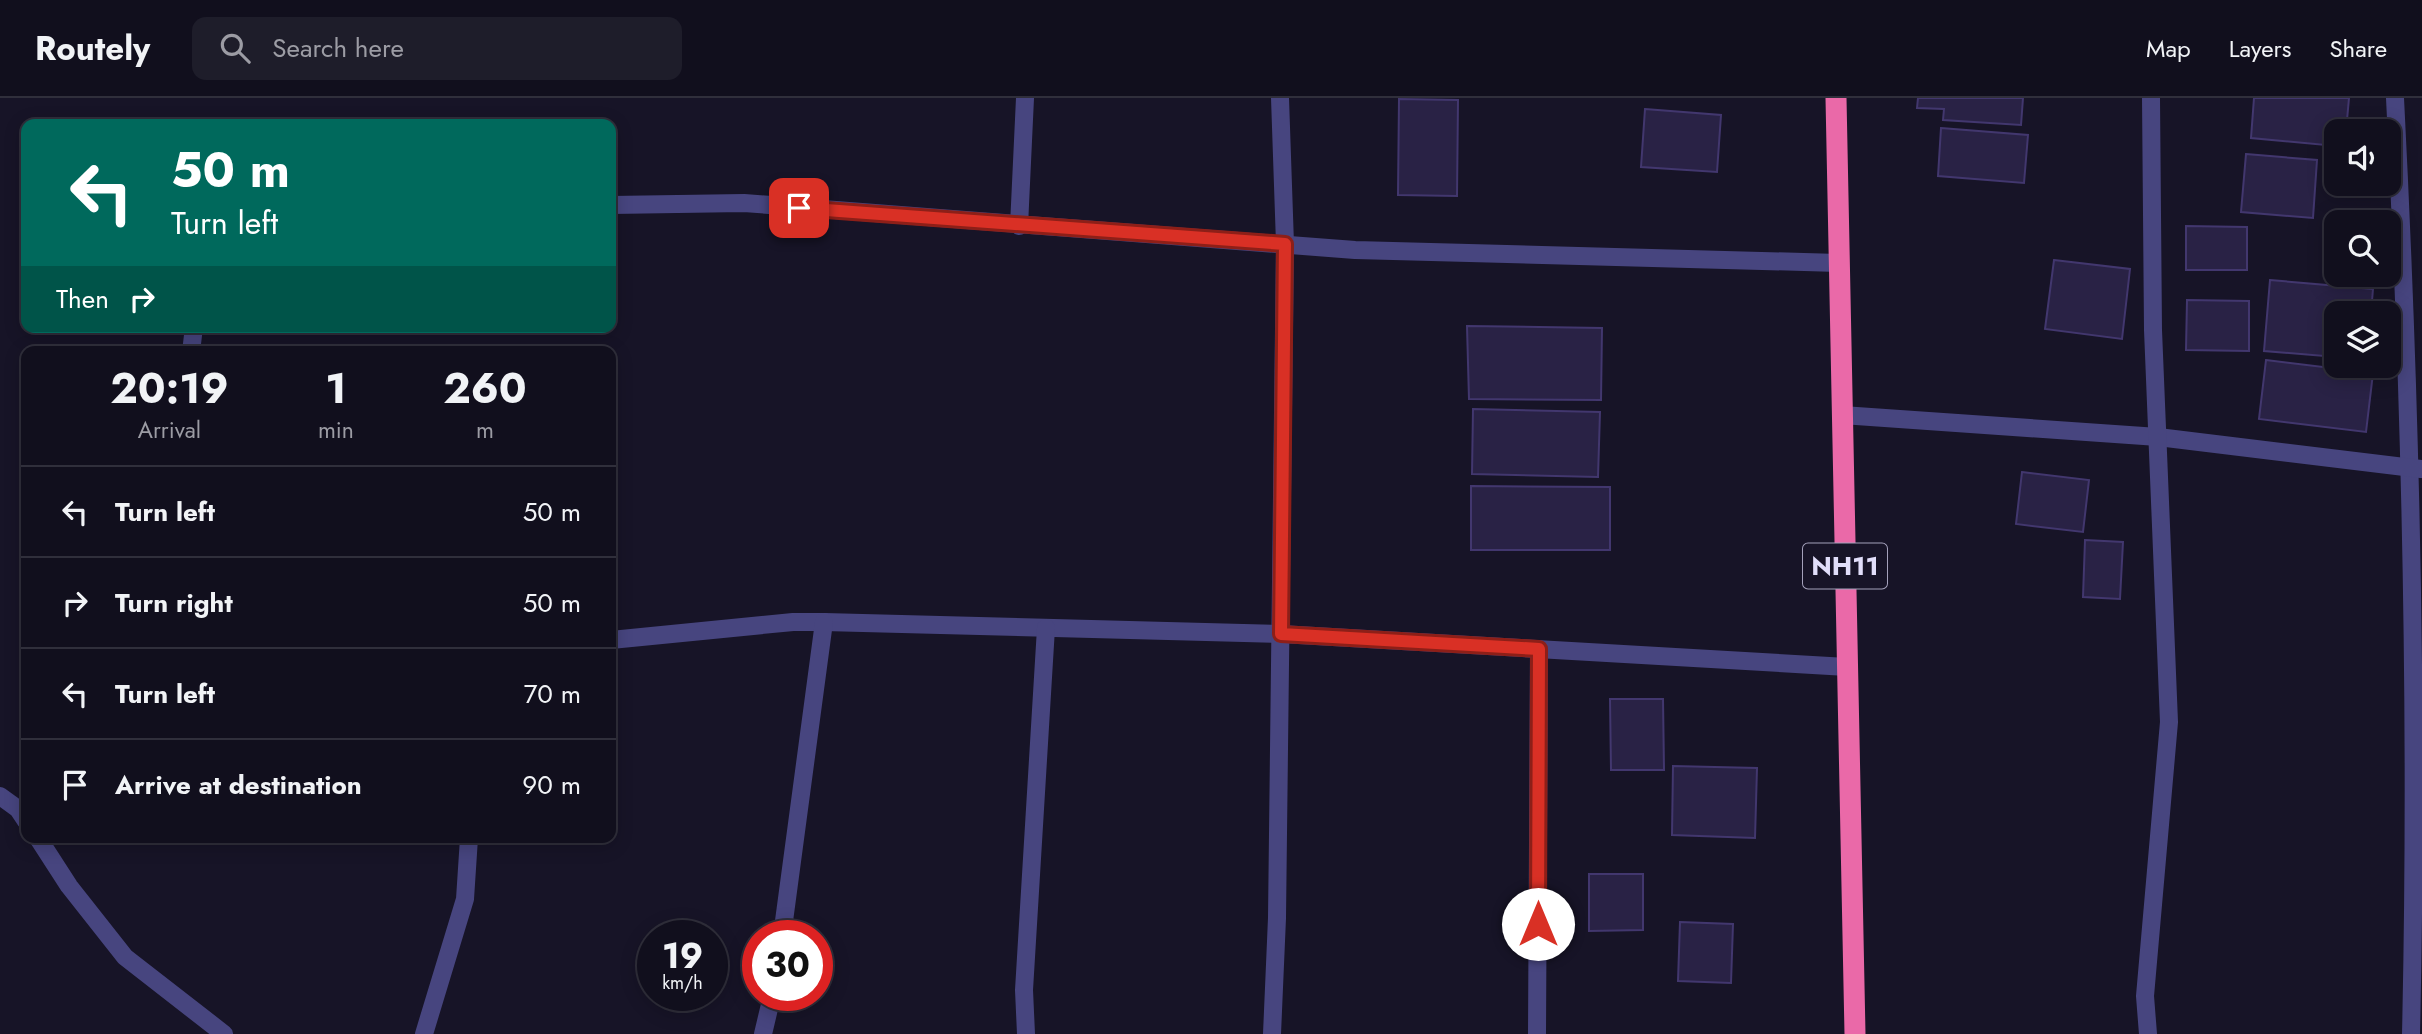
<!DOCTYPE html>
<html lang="en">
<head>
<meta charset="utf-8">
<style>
	body { margin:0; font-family:Jost,sans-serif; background:#1e1d2a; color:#f1f3f6; height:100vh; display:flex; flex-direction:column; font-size:26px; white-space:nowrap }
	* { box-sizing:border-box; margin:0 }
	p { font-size:23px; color:#9c9ca4 }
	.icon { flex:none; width:38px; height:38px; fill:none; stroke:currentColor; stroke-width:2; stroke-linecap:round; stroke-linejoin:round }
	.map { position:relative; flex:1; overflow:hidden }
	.sheet { position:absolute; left:21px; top:248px; width:595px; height:497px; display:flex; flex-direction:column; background:#110f1d; border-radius:14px; box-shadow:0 4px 18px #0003,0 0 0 2px #302f3b }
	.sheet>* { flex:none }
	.banner { position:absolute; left:21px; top:21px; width:595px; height:214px; border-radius:14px; box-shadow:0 4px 18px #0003,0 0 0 2px #302f3b; background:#00695c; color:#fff; overflow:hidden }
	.fabs { position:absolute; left:2324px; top:21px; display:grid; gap:14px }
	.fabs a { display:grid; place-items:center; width:77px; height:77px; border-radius:14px; background:#110f1d; box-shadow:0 4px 18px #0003,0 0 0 2px #302f3b; font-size:35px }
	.speed { position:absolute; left:637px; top:822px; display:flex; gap:14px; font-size:35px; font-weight:700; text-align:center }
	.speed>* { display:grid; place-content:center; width:91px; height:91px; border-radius:50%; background:#110f1d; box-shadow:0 4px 18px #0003,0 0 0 2px #302f3b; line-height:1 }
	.speed small { font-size:18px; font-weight:400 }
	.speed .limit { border:10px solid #d22; background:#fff; color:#111 }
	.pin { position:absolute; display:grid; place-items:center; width:60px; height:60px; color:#fff; margin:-30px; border-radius:14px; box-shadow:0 4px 10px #0006 }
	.me { position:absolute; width:77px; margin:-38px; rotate:0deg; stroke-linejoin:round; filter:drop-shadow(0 0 5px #0008) }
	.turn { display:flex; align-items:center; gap:24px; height:147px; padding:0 35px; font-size:32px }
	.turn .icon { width:91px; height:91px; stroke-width:2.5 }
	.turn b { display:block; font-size:49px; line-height:60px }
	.then { display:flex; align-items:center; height:66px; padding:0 35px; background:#0003; gap:14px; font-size:26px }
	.eta { display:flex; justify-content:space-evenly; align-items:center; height:119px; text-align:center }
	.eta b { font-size:42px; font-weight:700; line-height:49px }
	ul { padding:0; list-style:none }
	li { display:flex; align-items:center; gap:21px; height:91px; padding:0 35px; border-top:2px solid #302f3b }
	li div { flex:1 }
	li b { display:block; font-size:26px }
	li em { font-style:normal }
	header { display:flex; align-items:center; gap:42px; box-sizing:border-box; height:98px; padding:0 35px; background:#110f1d; border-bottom:2px solid #302f3b }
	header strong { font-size:33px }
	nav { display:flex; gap:38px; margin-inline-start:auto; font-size:24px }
	.search { width:490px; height:63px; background:#1e1d2a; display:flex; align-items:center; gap:18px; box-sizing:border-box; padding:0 24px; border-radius:14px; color:#9c9ca4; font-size:26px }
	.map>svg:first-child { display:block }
</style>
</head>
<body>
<header>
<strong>Routely</strong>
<div class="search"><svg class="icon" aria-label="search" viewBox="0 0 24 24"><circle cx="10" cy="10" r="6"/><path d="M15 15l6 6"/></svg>Search here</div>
<nav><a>Map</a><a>Layers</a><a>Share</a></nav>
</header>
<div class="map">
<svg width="2422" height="936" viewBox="0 0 2422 936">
	<rect width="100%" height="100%" fill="#171427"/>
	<!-- building -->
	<g fill="#292245" stroke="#42376e" stroke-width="2">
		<path d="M1918 0H2023L2021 27 1943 22 1944 11 1917 10Z"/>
		<path d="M2254 0H2349L2346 33H2336V48L2251 40Z"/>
		<path d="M1399 1 1458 2 1457 98 1398 97Z"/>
		<path d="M1645 11 1721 17 1717 74 1641 69Z"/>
		<path d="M1941 30 2028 37 2024 85 1938 78Z"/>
		<path d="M2246 56 2317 62 2313 120 2241 114Z"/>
		<path d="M2186 128 2247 129V172H2186Z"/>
		<path d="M2054 162 2130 171 2122 241 2045 231Z"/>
		<path d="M2270 182 2373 191 2371 215H2336V259L2264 253Z"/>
		<path d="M2187 202 2249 203V253L2186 252Z"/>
		<path d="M1467 228 1602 230 1601 302 1469 301Z"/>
		<path d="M2266 262 2373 275 2366 334 2259 321Z"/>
		<path d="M1473 311 1600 314 1598 379 1472 376Z"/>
		<path d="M2022 374 2089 382 2083 434 2016 426Z"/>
		<path d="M1471 388 1610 389V452H1471Z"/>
		<path d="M2085 442 2123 444 2120 501 2083 499Z"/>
		<path d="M1610 601H1663L1664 672H1611Z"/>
		<path d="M1673 668 1757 670 1755 740 1672 737Z"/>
		<path d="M1589 776H1643V832L1589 833Z"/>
		<path d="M1680 824 1733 826 1731 885 1678 883Z"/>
	</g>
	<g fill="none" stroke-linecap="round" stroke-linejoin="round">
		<!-- street -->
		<g stroke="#47457f" stroke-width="18">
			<path d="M2395 0C2411 312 2418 624 2411 936"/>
			<path d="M611 107 744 105 1355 152 1839 165"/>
			<path d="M1019 128 1025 0"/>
			<path d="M191 254 194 229"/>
			<path d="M1842 317 2158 339 2421 371"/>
			<path d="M611 542 793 524H824L1281 536 1847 569"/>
			<path d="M0 698 18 711 26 723"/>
			<path d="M38 740 69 788 125 859 224 936"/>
			<path d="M782 838 824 524"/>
			<path d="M424 936 465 801 469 740"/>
			<path d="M763 936 772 898"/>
			<path d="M1026 936 1024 892 1046 530"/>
			<path d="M1272 936 1277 820 1285 146 1280 0"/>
			<path d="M1537 936 1539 551"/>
			<path d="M2148 936 2145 898 2169 624 2153 232 2151 0"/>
		</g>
		<!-- highway -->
		<path stroke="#ea69a8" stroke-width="21" d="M1836 0 1855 936"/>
	</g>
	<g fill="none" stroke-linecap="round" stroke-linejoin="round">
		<!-- route casing -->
		<g stroke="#8d1f18" stroke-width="18">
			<path id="route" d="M799 110 1285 146 1281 536 1539 551 1538 826"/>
		</g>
		<!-- route -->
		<use href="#route" stroke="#d93025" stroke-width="12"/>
	</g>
	<g text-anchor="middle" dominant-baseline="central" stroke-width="7" stroke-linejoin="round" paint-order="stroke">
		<!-- shield labels -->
		<rect fill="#171427" stroke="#a4a1bb" stroke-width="2" x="1803" y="445.5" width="84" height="45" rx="5"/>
		<g font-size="26" font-weight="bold" fill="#e1defa">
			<text x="1845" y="468">NH11</text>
		</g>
	</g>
</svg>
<div class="fabs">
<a><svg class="icon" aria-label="sound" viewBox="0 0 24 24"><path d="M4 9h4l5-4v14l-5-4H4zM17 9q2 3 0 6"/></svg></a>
<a><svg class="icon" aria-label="search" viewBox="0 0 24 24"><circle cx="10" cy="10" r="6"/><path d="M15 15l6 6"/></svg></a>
<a><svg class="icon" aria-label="layers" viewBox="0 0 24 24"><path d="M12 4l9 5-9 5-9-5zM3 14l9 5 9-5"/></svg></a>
</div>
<div class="speed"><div>19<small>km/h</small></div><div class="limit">30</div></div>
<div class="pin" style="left:799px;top:110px;background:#d93025"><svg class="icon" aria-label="arrive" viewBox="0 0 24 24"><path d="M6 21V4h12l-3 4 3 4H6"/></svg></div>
<svg class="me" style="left:1538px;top:826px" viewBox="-20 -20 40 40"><circle r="19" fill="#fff"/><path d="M0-13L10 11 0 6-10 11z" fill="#d93025"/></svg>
<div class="banner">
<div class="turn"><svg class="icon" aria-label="left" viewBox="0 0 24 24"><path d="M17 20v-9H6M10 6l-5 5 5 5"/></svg><div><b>50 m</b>Turn left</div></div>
<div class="then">Then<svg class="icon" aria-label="right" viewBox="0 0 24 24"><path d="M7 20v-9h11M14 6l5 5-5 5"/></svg></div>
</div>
<section class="sheet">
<div class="eta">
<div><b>20:19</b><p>Arrival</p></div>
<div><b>1</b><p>min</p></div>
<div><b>260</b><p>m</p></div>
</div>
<ul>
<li><svg class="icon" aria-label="left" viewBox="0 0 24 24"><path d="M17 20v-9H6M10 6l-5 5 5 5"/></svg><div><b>Turn left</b></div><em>50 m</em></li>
<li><svg class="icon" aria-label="right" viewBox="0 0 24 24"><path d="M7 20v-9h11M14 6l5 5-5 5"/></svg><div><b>Turn right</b></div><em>50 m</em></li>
<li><svg class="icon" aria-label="left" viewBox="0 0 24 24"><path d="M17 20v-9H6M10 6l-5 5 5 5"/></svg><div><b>Turn left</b></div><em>70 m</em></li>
<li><svg class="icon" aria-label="arrive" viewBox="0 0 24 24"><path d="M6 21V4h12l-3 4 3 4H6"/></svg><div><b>Arrive at destination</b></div><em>90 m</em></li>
</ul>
</section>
</div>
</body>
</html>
